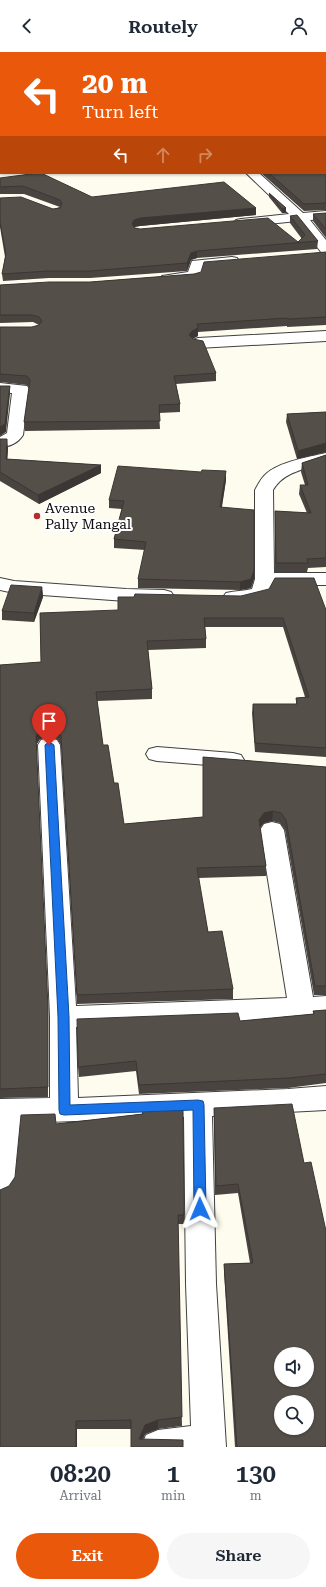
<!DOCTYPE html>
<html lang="en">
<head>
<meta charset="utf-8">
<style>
	body { margin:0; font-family:"Roboto Serif",serif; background:#f6f6f7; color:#1f2937; height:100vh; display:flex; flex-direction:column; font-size:15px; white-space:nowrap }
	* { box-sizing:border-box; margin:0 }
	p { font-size:13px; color:#747a83 }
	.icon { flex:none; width:22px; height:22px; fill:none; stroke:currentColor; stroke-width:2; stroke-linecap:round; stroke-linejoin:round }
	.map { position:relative; height:1395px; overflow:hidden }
	.side { display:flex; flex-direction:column; background:#fff; flex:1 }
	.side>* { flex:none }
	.hud { position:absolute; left:0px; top:0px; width:326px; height:122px; box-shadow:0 1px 3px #0004; background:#ea580c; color:#fff; overflow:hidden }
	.tools { position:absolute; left:274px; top:1295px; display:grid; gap:8px }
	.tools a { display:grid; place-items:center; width:40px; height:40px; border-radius:50%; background:#fff; box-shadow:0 1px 3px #0004; font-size:20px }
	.pin { position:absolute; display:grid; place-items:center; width:34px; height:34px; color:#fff; margin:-41px -17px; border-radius:50% 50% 50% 0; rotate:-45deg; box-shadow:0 0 4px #0007 }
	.pin .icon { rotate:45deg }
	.me { position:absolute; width:44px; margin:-22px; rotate:359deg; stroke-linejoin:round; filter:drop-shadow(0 0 3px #0008) }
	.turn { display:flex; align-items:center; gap:14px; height:84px; padding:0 16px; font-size:18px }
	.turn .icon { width:52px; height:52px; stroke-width:2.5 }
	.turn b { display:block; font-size:28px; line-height:34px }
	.lanes { display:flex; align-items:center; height:38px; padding:0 16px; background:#0003; justify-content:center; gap:20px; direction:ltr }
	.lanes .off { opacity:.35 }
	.eta { display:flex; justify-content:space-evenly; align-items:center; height:68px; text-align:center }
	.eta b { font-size:24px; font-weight:600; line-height:28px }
	.action { display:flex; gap:8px; margin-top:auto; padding:8px 16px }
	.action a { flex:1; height:46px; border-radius:24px; background:#ea580c; color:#fff; font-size:16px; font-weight:600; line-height:46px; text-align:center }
	.action a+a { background:#f6f6f7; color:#1f2937 }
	header { display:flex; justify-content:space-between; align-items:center; height:52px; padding:0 16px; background:#fff; font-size:18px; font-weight:600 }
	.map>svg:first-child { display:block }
</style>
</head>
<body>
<header><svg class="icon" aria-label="back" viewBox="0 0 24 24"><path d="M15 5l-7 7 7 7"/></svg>Routely<svg class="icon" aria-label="person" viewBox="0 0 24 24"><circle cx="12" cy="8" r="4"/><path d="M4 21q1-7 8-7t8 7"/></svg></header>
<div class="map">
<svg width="326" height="1395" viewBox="0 0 326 1395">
	<rect width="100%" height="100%" fill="#fefcee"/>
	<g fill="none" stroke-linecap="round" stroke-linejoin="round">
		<!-- street casing -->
		<g stroke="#404040" stroke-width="2">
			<g id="street">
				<rect x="0" y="45" width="1" height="6"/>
				<rect x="0" y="113" width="1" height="8"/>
				<path d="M246 121H259L303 161 326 159V167L310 168 326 188V201L321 200 297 169 241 175 236 174 234 171 236 168 241 167 289 162Z"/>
				<path d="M232 205 237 206 239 209 237 212 203 216 199 227 167 231 162 230 160 227 162 224 188 220 192 209Z"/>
				<path d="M326 279V289L198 296 193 294 190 291 193 288 198 286Z"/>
				<path d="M0 331 27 334 29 337 23 383C18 391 9 395 0 395V385L7 381 12 341H0Z"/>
				<path d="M326 401V411C306 417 284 419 273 438L274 521H326V533H273L268 545 240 552 226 549 223 545 226 541C235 539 243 539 252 537L255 527V438C258 433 261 426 266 422 279 410 308 405 326 401Z"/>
				<path d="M0 526 14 529 126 537 164 538 171 540 174 544 171 548 164 550 126 549 14 541 0 538Z"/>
				<path d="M49 686 57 688 60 693 76 954 287 946 260 778 264 772 272 770 280 772 284 778 313 945 326 944V966L76 975 78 1046 288 1037 326 1034V1058L212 1064 216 1232 226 1395H141L146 1383 158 1378 191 1374 186 1232 184 1065 21 1071 15 1133 10 1142 0 1146V1047L50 1046V965L38 693 41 688Z"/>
				<path d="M157 695 233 701 241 703 244 708 241 713 233 715 157 709 149 707 146 702 149 697Z"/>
			</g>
		</g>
		<!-- street -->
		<use href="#street" fill="#fff" fill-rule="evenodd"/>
	</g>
	<!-- wall -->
	<g fill="#494440">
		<path d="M325 11H326V37L325 38V39H326V49H325Z"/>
		<path d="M326 83V158L304 159 261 121H325Z"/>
		<path d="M0 126 92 145 256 156V163L140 174 134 175 135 176 140 177 298 190 302 187 290 171V164L318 189 317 197 197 206 191 208 187 219 90 226H49L3 229 2 222 5 205 0 175V146L53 157 60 155 24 142H0Z"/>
		<path d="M269 141 286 156V161H282L269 145Z"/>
		<path d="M326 161V186L313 169V162Z"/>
		<path d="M326 200V273L287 275V274L198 280V284L192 287 216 321V329L176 332 180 352V360L159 361 160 377 25 379 24 370 29 335 27 333 0 330V275H32L39 273 33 270 0 271V233L90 230 194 222Z"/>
		<path d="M326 360V400L297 407 286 370 287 362Z"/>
		<path d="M0 387 8 396 7 407 101 413V421L39 452 0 429Z"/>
		<path d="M326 403V515L308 516 307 520H275V459L307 461 299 442 300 433H305L301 420 302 411Z"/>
		<path d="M226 428 222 455 254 518V527L251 536 240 538 138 536V527L145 498 114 496V487L122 457 109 456V448Z"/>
		<path d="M42 535 43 545 34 570 2 568V559Z"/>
		<path d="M326 558V705L255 700 252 661 253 652H296V646L305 645 283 575H205L206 587V596L148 598 152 637V647L97 649 103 693 114 731 124 772 203 765V705L326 715V943H314L285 778 280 771 272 769 264 771 260 775 266 814V824L198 826 208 880 233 937V947L77 952 61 693 57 687 49 685 40 687 36 693 48 965V1045L0 1046V613L41 610 40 561Z"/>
		<path d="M326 958V1031L288 1036 139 1042 136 1019 79 1025 78 1015 240 969 313 962V959Z"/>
		<path d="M214 1056 304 1111 326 1395H235L224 1220V1212L250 1211 238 1141 215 1143 214 1065Z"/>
		<path d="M142 1059 184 1163V1172H178L182 1374 158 1377 145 1382 143 1387 131 1395V1377H77L9 1134 56 1072 142 1062Z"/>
	</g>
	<!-- shaded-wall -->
	<g fill="#3c3734">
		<path d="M325 1H326V7L325 8Z"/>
		<path d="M325 31H326V37L325 38Z"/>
		<rect x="0" y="105" width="1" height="5"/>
		<path d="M256 156V163L140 174 134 175 132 172 134 168 140 166Z"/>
		<path d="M286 156V161H282V157Z"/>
		<path d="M197 199V206L191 208 187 219V211L191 201Z"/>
		<path d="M198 276V284L192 287 189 283 192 279Z"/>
		<path d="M10 334V342L6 380 0 384V375Z"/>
		<path d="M7 387 8 396 7 415 6 407Z"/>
		<path d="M326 391V400L297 407 298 399Z"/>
		<path d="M101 413V421L39 452 38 443Z"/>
		<path d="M226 419V428L220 464V455Z"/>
		<path d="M254 518V527L251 536 240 538V530Z"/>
		<path d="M42 535 43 545 34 570V561Z"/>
		<path d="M48 675 49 685 40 687 36 693 48 965V1045V1035L36 684 39 678Z"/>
		<path d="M273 759 272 769 264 771 259 777V768L264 761Z"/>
		<path d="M158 1368V1377L145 1382 140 1395 139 1387 145 1373Z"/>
		<path d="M76 1369 77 1377V1395H76Z"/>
	</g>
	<!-- building -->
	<g fill="#554f4a" stroke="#3c3734" fill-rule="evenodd">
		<path d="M71 0H326V1H72Z"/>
		<rect x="325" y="11" width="1" height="20"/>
		<rect x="0" y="25" width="1" height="5"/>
		<path d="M1 81V105H0V82Z"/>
		<path d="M325 83H326V151L304 152 269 121H325Z"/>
		<path d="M38 121H41L92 145 224 130 256 156 140 166 134 168 132 172 135 176 140 177 268 166 298 190 305 183 290 164 297 163 318 189 197 199 191 201 187 211 90 219H48L2 222 6 202 0 170V146L21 145 53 157 60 156 62 151 60 148 23 134 0 135V126Z"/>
		<path d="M269 141 286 156 282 157Z"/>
		<path d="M326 161V177L313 162Z"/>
		<path d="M326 200V265L288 267 287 266 197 272 198 276 192 279 189 283 193 287 203 289 216 321 174 324 180 352 159 353 160 369 24 370 30 328 27 324 0 322V275H32L39 273 42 269 39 265 32 263H0V233L49 230H90L194 222 201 220 204 210Z"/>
		<path d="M0 334H10L5 372 0 375Z"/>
		<path d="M326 360V391L298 399 287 362Z"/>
		<path d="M0 387H7L6 407 101 413 38 443 0 420Z"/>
		<path d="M326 403V506L307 507 308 511H276L275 459 311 461 300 433H308L302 411Z"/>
		<path d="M118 414 201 420 202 418 226 419 220 455 254 458V518L251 527 240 530 138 527 146 490 114 487 124 449 109 448Z"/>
		<path d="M275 526H314L326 558V696L255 691 253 652H297L296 646 309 645 283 566H204L206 587 147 589 152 637 96 640 103 693H108L114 731H118L124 772 203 765V705L326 715V934H315L286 768 281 761 273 759 264 761 259 768 266 814 197 816 208 880 222 879 233 937 77 943 61 684 57 677 48 675 39 678 36 684 48 956V1035L0 1037V613L41 610 40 561 118 558V545H134L135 542 241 544 269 537Z"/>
		<path d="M11 533 42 535 34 561 2 559Z"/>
		<path d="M326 958V1022L289 1026 139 1033 136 1009 78 1015 77 967 238 961 240 969 314 962 313 959Z"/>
		<path d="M292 1052 304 1111 311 1110 326 1179V1395H237L224 1212 253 1211 238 1132 216 1134 214 1056ZM281 1302H307V1328H281ZM281 1350H307V1376H281Z"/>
		<path d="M183 1057 184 1163H178L182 1365 158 1368 145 1373 139 1387 183 1388V1395H131V1368L76 1369V1395H0V1138L9 1134 15 1125 21 1063 55 1062 56 1072 143 1062 142 1059Z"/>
	</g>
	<!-- route -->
	<path fill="#1a73e8" stroke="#114b97" d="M49 690 54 693 69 965 70 1053 198 1048 203 1049 204 1053 206 1157 205 1161 200 1163 196 1161 194 1157 193 1058 64 1063 60 1062 59 1058 58 965 45 693Z"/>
	<!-- markers -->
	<circle fill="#b82c2b" stroke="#fff" stroke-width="1.5" cx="37" cy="464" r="4"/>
	<g text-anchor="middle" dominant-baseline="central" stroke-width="4" stroke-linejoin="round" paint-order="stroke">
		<!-- poi labels -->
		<g font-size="14" fill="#0d0d0d" stroke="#fff" text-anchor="start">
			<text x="45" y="456">Avenue<tspan x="45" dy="16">Pally Mangal</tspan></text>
		</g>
	</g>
</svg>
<div class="tools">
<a><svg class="icon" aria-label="sound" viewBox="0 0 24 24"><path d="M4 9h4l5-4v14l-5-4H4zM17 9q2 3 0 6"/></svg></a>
<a><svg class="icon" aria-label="search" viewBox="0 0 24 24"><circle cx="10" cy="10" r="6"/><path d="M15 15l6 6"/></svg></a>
</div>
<div class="pin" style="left:49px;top:693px;background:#d93025"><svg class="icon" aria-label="arrive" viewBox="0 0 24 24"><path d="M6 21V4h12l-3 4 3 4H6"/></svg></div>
<svg class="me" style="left:200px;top:1157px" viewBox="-20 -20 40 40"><path d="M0-17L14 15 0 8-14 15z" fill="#1a73e8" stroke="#fff" stroke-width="4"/></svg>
<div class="hud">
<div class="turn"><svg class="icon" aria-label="left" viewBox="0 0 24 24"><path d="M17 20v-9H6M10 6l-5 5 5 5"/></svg><div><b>20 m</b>Turn left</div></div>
<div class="lanes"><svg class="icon" aria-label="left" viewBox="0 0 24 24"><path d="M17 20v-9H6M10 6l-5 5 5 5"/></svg><svg class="icon off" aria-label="ahead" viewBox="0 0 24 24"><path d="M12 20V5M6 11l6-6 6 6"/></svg><svg class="icon off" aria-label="right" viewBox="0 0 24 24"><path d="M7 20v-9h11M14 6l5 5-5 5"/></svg></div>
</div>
</div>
<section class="side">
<div class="eta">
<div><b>08:20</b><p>Arrival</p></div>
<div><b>1</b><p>min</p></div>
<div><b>130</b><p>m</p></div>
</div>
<div class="action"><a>Exit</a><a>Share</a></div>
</section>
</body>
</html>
